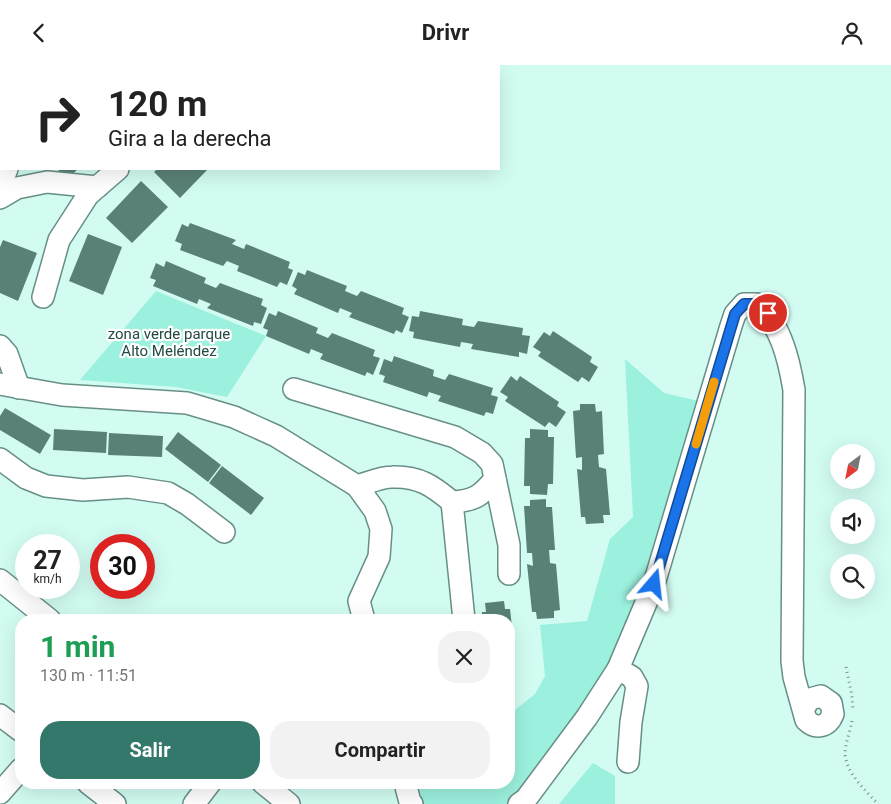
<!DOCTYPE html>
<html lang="es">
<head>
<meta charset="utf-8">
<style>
	body { margin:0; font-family:Roboto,sans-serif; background:#f2f2f2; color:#222; height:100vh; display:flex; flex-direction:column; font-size:19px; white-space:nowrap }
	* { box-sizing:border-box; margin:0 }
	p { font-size:16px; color:#767676 }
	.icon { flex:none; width:28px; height:28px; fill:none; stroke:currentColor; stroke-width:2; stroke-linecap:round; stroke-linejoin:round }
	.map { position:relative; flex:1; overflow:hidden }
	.drawer { position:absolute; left:15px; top:549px; width:500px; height:175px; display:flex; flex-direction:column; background:#fff; border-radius:20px; box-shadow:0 5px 20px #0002 }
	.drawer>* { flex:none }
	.banner { position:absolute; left:0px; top:0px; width:500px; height:105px; box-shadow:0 5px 20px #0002; background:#fff; color:#222; overflow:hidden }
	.needle { width:32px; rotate:212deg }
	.buttons { position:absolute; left:830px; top:379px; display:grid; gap:10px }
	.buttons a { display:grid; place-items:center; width:45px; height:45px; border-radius:50%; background:#fff; box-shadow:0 5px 20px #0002; font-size:25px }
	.speed { position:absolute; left:15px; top:469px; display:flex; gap:10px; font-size:25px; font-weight:700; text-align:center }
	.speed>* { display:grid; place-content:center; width:65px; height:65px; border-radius:50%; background:#fff; box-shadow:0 5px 20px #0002; line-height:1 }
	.speed small { font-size:12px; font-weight:400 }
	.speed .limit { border:8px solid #d22; background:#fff; color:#111 }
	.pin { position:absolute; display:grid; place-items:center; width:42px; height:42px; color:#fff; margin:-21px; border:2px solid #fff; border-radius:50%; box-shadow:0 1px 5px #0007 }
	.me { position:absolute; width:55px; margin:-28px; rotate:17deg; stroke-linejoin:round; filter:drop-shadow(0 0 4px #0008) }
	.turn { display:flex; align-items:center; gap:18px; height:105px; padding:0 25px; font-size:22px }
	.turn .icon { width:65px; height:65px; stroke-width:2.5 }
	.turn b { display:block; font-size:35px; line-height:42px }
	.round { display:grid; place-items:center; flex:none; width:52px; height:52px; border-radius:20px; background:#f2f2f2 }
	.summary { display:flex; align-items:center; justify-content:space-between; height:85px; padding:0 25px }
	h1 { font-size:30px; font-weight:700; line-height:38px; color:#1e9e55 }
	.primary-button { display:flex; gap:10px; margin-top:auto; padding:10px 25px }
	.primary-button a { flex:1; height:58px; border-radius:20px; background:#34786c; color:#fff; font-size:20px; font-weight:700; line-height:58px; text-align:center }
	.primary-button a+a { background:#f2f2f2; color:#222 }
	header { display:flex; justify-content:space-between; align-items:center; height:65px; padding:0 25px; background:#fff; font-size:22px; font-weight:700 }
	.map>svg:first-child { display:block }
</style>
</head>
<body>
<header><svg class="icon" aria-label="back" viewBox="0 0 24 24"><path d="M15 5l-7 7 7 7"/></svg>Drivr<svg class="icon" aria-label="person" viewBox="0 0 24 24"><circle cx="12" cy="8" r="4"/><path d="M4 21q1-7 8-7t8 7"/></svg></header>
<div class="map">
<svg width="891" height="739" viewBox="0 0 891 739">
	<rect width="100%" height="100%" fill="#d2fcf2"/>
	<!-- green -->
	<g fill="#9cf0de">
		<path d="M156 226 266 271 227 332 176 322 80 315Z"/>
		<path d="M625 294 664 328 703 337 617 596 516 739H415L407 718H509V650L535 629 545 611 540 560 587 556 610 474 633 452Z"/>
		<path d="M593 698 615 711V739H559Z"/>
	</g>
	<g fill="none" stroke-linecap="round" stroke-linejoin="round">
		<!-- stream -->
		<path stroke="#65beac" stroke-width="5" d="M304 0 305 1"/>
	</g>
	<!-- building -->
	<g fill="#5a8178">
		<path d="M57 104H78L67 114Z"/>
		<path d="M157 104H208L180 133 154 107Z"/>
		<path d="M141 116 168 142 132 178 106 153Z"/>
		<path d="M190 158 236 175 232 179 244 184 246 179 290 197 288 203 293 205 287 220 280 217 277 222 237 206 239 201 227 196 223 201 180 185 182 179 175 176 182 159 188 162Z"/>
		<path d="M88 169 122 182 103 230 69 216Z"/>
		<path d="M3 175 37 188 18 236 0 228V182Z"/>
		<path d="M166 196 206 213 204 218 216 223 220 218 263 234 261 240 267 243 261 259 254 257 253 261 207 243 211 239 199 234 197 239 153 221 156 215 150 213 156 198 164 202Z"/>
		<path d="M307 205 347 221 345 226 357 231 361 226 404 243 402 249 409 252 402 268 396 265 394 269 349 252 352 248 340 243 338 248 294 229 297 224 292 221 298 207 305 210Z"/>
		<path d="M278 246 318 263 316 268 328 273 332 268 375 285 373 291 380 293 373 310 367 307 365 311 320 294 323 289 311 284 309 289 266 271 268 265 263 263 269 248 276 251Z"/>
		<path d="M420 246 463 254 462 260 474 262 478 256 523 263 522 270 530 271 527 289 519 287V292L471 284 473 279 461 277 460 282 413 273 414 267 409 266 412 251 419 252Z"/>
		<path d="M553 266 592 292 590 297 598 302 589 317 582 312 578 317 538 291 541 287 533 282 544 267 550 271Z"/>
		<path d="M394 291 434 305 433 311 445 315 449 309 493 323 491 330 498 332 493 349 486 347 484 351 438 336 441 331 429 327 427 332 383 317 385 311 379 309 384 294 392 297Z"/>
		<path d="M511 311 517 316 520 311 559 337 557 341 566 347 556 362 549 357 545 362 505 336 508 332 500 327Z"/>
		<path d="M580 339H595L596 347 602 346 604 389 598 390 599 402 606 404 610 450H603L604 458 586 459 585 452H581L577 404 582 405V392L576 393 573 346 580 345Z"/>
		<path d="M5 343 51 370 40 389 0 365V351Z"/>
		<path d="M54 364 107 367 106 388 53 385Z"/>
		<path d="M530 364 548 365V372H554L553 419H548L547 430 530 429V421H524L525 373H530Z"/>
		<path d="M178 367 221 400 208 417 165 384Z"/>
		<path d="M109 368 163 371 162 392 108 390Z"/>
		<path d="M222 401 264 433 251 450 209 418Z"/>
		<path d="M546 434V442H552L555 485H549L550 498 556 499 560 545 554 546V553L537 554 536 547H532L527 499 533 501 532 488H527L524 441H530V435Z"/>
		<path d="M504 536 505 544H510L515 590 509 591V555H482V547H486L485 538Z"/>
	</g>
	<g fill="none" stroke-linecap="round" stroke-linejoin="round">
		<!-- minor casing -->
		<g stroke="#688f86" stroke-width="24">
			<g id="minor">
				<path d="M77 1 79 0"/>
				<path d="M0 121 7 104"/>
				<path d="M0 133 17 123 47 117 97 122"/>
				<path d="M43 232 59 175 88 130 118 104"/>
				<path d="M0 281 7 289 19 323"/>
				<path d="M0 319 62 330 187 338 234 352 276 371 357 421 375 446 381 464 379 492 359 536 364 555"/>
				<path d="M294 324 455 372 482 388 492 399 509 480V509"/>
				<path d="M0 394 26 413 46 421 83 425 128 422 168 428 187 439 224 467"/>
				<path d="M357 421C368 418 381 412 392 412 419 411 433 421 452 437 474 436 481 431 495 414"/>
				<path d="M452 437 464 555"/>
				<path d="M0 515 50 555"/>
				<path d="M618 604 632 612 637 621 631 657 628 697"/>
				<path d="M0 650 21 666"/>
				<path d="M88 718 115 739"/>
				<path d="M263 718 289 739"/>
				<path d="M405 718 410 737 412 739"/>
				<path d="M0 728 21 704"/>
				<path d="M194 739 210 718"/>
				<path d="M519 739 526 734 587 652 618 604 654 519 731 261 735 249 744 239H757C781 260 789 295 794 325L792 596 794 612 806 655C816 665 828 662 833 649L831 638 821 631 810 634 803 644"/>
			</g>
		</g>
		<!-- path -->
		<g stroke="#74928b" stroke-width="3" stroke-dasharray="1 4" stroke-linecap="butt">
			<path d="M846 602 852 631 853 645"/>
			<path d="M852 656C850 666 846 677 845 687 845 707 865 725 878 739"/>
		</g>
		<!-- minor -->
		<use href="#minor" stroke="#fff" stroke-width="21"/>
	</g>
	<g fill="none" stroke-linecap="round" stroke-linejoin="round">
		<!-- route casing -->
		<g stroke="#114b97" stroke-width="12">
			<path id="route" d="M654 519 735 249 744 239H757L768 248"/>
		</g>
		<!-- route -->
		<use href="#route" stroke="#1a73e8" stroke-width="9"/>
		<!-- slow -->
		<path stroke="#f59e0b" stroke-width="9" d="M696 379 714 317"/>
	</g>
	<g text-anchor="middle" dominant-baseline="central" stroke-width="4.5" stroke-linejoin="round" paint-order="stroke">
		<!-- park labels -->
		<g font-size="15" fill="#214a42" stroke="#fff">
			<text x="169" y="269">zona verde parque<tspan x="169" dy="17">Alto Meléndez</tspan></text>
		</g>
	</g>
</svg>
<div class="buttons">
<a><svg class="needle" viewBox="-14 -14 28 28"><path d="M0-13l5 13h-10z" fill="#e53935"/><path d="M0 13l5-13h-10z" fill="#767676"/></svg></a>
<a><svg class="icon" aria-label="sound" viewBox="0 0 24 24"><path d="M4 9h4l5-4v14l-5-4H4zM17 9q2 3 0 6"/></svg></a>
<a><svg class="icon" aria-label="search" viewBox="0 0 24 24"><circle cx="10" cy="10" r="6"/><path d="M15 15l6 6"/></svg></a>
</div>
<div class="speed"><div>27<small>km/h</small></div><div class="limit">30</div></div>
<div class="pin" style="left:768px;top:248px;background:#d93025"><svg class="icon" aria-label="arrive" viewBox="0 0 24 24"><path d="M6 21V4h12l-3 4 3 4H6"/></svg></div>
<svg class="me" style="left:654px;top:519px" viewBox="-20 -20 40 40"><path d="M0-17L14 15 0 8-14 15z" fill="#1a73e8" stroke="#fff" stroke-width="4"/></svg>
<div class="banner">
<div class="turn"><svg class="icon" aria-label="right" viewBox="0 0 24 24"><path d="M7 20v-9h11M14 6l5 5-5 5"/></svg><div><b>120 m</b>Gira a la derecha</div></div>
</div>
<section class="drawer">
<div class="summary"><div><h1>1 min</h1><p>130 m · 11:51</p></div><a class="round"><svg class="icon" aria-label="close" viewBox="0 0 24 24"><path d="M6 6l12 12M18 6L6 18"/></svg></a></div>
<div class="primary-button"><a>Salir</a><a>Compartir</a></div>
</section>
</div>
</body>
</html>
